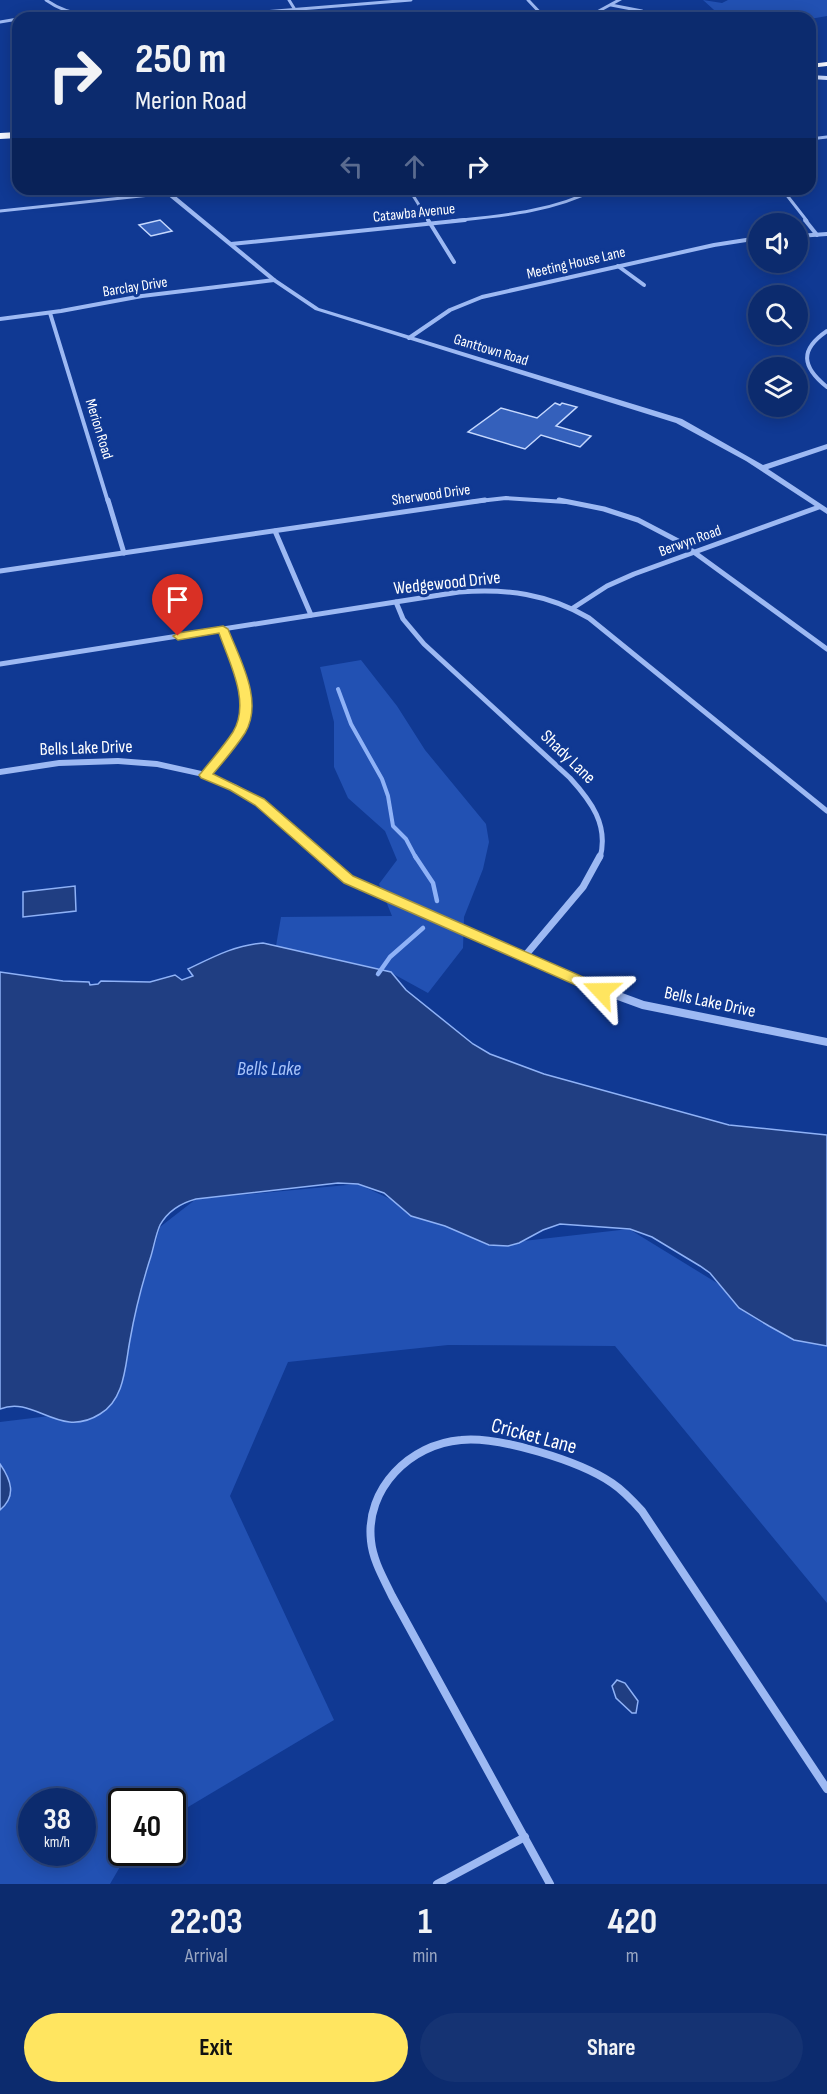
<!DOCTYPE html>
<html lang="en">
<head>
<meta charset="utf-8">
<style>
	body { margin:0; font-family:"Sofia Sans Condensed",sans-serif; background:#153373; color:#f1f3f6; height:100vh; display:flex; flex-direction:column; font-size:22px; white-space:nowrap }
	* { box-sizing:border-box; margin:0 }
	p { font-size:20px; color:#9aa7c2 }
	.icon { flex:none; width:33px; height:33px; fill:none; stroke:currentColor; stroke-width:2; stroke-linecap:round; stroke-linejoin:round }
	.map { position:relative; height:1884px; overflow:hidden }
	.panel { display:flex; flex-direction:column; background:#0c2b6e; flex:1 }
	.panel>* { flex:none }
	.hud { position:absolute; left:12px; top:12px; width:804px; height:183px; border-radius:18px; box-shadow:0 3px 15px #0003,0 0 0 2px #2c4781; background:#0c2b6e; color:#f1f3f6; overflow:hidden }
	.fabs { position:absolute; left:748px; top:213px; display:grid; gap:12px }
	.fabs a { display:grid; place-items:center; width:60px; height:60px; border-radius:50%; background:#0c2b6e; box-shadow:0 3px 15px #0003,0 0 0 2px #2c4781; font-size:30px }
	.speed { position:absolute; left:18px; top:1788px; display:flex; gap:12px; font-size:30px; font-weight:700; text-align:center }
	.speed>* { display:grid; place-content:center; width:78px; height:78px; border-radius:50%; background:#0c2b6e; box-shadow:0 3px 15px #0003,0 0 0 2px #2c4781; line-height:1 }
	.speed small { font-size:15px; font-weight:400 }
	.speed .limit { border:3px solid #111; border-radius:9px; background:#fff; color:#111 }
	.pin { position:absolute; display:grid; place-items:center; width:51px; height:51px; color:#fff; margin:-62px -26px; border-radius:50% 50% 50% 0; rotate:-45deg; box-shadow:0 0 6px #0007 }
	.pin .icon { rotate:45deg }
	.me { position:absolute; width:66px; margin:-33px; rotate:293deg; stroke-linejoin:round; filter:drop-shadow(0 0 4px #0008) }
	.turn { display:flex; align-items:center; gap:21px; height:126px; padding:0 24px; font-size:27px }
	.turn .icon { width:78px; height:78px; stroke-width:2.5 }
	.turn b { display:block; font-size:42px; line-height:51px }
	.lanes { display:flex; align-items:center; height:57px; padding:0 24px; background:#0003; justify-content:center; gap:30px; direction:ltr }
	.lanes .off { opacity:.35 }
	.eta { display:flex; justify-content:space-evenly; align-items:center; height:102px; text-align:center }
	.eta b { font-size:36px; font-weight:700; line-height:42px }
	.button { display:flex; gap:12px; margin-top:auto; padding:12px 24px }
	.button a { flex:1; height:69px; border-radius:36px; background:#ffe560; color:#111; font-size:24px; font-weight:700; line-height:69px; text-align:center }
	.button a+a { background:#153373; color:#f1f3f6 }
	.map>svg:first-child { display:block }
</style>
</head>
<body>
<div class="map">
<svg width="827" height="1884" viewBox="0 0 827 1884">
	<rect width="100%" height="100%" fill="#103993"/>
	<!-- green -->
	<g fill="#2251b3" fill-rule="evenodd">
		<path d="M703 0 722 3 728 0H827V16L810 19 723 18Z"/>
		<path d="M361 660 397 706 425 750 486 824 489 842 483 869 464 917 463 948 428 993 386 970 276 946 281 917 392 916 379 884 397 860 385 831 348 798 334 767V722L320 667Z"/>
		<path d="M358 1184 489 1245 629 1229 818 1345 827 1344V1603L615 1346 448 1345 288 1362 230 1496 334 1720 173 1816 172 1802H122V1852L128 1853 110 1884H0V1422L107 1409 160 1227 196 1199ZM32 1802H82V1852H32Z"/>
	</g>
	<!-- water -->
	<g fill="#203e82" stroke="#8fb2f7" stroke-width="1.5">
		<path d="M75 886 76 911 23 917V892Z"/>
		<path d="M263 943 391 972 406 990 473 1044 490 1054 544 1074 729 1125 827 1135V1346L794 1340 769 1326 739 1308 710 1273 700 1266 652 1237 630 1229 560 1224 543 1230 519 1243 508 1246 489 1245 445 1226 411 1216 384 1193 358 1184 338 1183 196 1199C181 1203 168 1211 160 1225 156 1234 154 1246 151 1256 142 1284 135 1311 130 1340 125 1366 125 1399 100 1414 59 1440 35 1395 0 1409V972L63 981 89 982 90 985 98 984 101 981 150 982 175 975 182 980 193 976 188 969C213 957 235 945 263 943Z"/>
		<path d="M0 1464C11 1480 17 1496 0 1510Z"/>
		<path d="M617 1680 625 1683 638 1701 636 1713H632L616 1698 612 1686Z"/>
	</g>
	<g fill="none" stroke-linecap="round" stroke-linejoin="round">
		<!-- stream-far1 -->
		<path stroke="#8fb2f7" stroke-width="4" d="M338 689 351 724 382 779 388 796 393 826 406 839 416 858"/>
		<!-- stream -->
		<g stroke="#8fb2f7" stroke-width="4.5">
			<path d="M415 856 433 883 437 901"/>
			<path d="M378 974 390 957 423 928"/>
		</g>
	</g>
	<!-- building -->
	<g fill="#3460bb" stroke="#c5d8fe" stroke-width="1.5">
		<path d="M160 220 172 231 151 236 139 225Z"/>
		<path d="M555 403 560 405 562 403 577 407 556 426 591 436 580 447 541 435 525 449 468 432 501 408 537 418Z"/>
	</g>
	<g fill="none" stroke-linecap="round" stroke-linejoin="round">
		<!-- minor-far4 -->
		<g stroke="#9db9f3" stroke-width="3">
			<path d="M46 0C71 18 99 17 129 14L130 18"/>
			<path d="M289 0 300 18"/>
			<path d="M528 0 545 18"/>
			<path d="M611 5 642 11 650 18"/>
			<path d="M237 14 411 0"/>
			<path d="M26 18 64 11"/>
			<path d="M0 22 18 19"/>
			<path d="M810 139 827 137"/>
			<path d="M409 189 429 221"/>
			<path d="M782 189 807 221"/>
			<path d="M0 211 169 193"/>
			<path d="M452 221C500 216 552 212 596 189"/>
		</g>
		<!-- minor-far3 -->
		<g stroke="#9db9f3" stroke-width="4">
			<path d="M428 220 454 262"/>
			<path d="M805 220 817 235"/>
			<path d="M798 236 827 234"/>
			<path d="M231 244 465 220"/>
			<path d="M618 266 644 285"/>
			<path d="M50 313 108 502"/>
			<path d="M0 319 61 311 142 296 274 280"/>
			<path d="M827 331C799 350 802 367 827 387"/>
			<path d="M409 338 450 310 482 297 714 245 759 238"/>
			<path d="M470 502 506 498 566 502"/>
		</g>
		<!-- minor-far2 -->
		<g stroke="#9db9f3" stroke-width="5">
			<path d="M108 500 124 553"/>
			<path d="M559 500 604 509 638 520 680 542 827 649"/>
			<path d="M275 531 311 615"/>
			<path d="M0 571 485 500"/>
			<path d="M396 602 403 619 424 644 570 778C591 801 609 825 600 858"/>
			<path d="M573 608 607 586 634 574 819 507"/>
			<path d="M0 664 459 592C506 588 548 594 589 618L827 811"/>
			<path d="M206 775C258 711 250 703 223 629"/>
		</g>
		<!-- minor-far1 -->
		<path stroke="#9db9f3" stroke-width="7" d="M524 957 583 887 600 856"/>
		<!-- minor -->
		<g stroke="#9db9f3" stroke-width="8">
			<path d="M437 1884 525 1837"/>
			<path d="M550 1884 392 1596C384 1579 373 1561 371 1541 365 1489 410 1444 461 1440 499 1436 580 1461 612 1483 624 1491 633 1501 642 1511L827 1789"/>
		</g>
		<!-- tertiary -->
		<g fill="#9db9f3" fill-rule="evenodd">
			<path d="M616 0H622L589 18H583Z"/>
			<path d="M160 189H167L276 279 319 308 682 419 763 465 827 444V449L768 469 827 508V514L746 461 676 423 315 310 272 281Z"/>
			<path d="M118 758 157 761 206 772 237 785 262 800 353 877 587 980 644 1001 827 1038V1046L642 1009 579 986 345 881 256 804 231 789 203 777 157 767 118 764 59 766 0 775V769L59 760Z"/>
		</g>
		<!-- secondary -->
		<path fill="#cddbfd" fill-rule="evenodd" d="M810 75 827 76V80L810 79Z"/>
		<!-- trunk -->
		<g fill="#f4f7ff" fill-rule="evenodd">
			<path d="M827 62V66L810 68V64Z"/>
			<path d="M18 132V138L0 139V133Z"/>
		</g>
	</g>
	<!-- route -->
	<path fill="#ffe560" stroke="#a6953e" stroke-width="1.5" d="M223 626 228 629C240 660 264 701 245 733 236 747 224 761 213 774L264 799 353 876 606 987 608 991 606 994H596L344 883 255 805 230 790 201 778 199 775 201 773C212 759 224 746 233 732 251 702 229 662 219 633L178 640 173 636 178 633Z"/>
	<g text-anchor="middle" dominant-baseline="central" stroke-width="6" stroke-linejoin="round" paint-order="stroke">
		<!-- far-street labels -->
		<g font-size="15" fill="#fff" stroke="#103993">
			<text transform="translate(414 213) rotate(-6)">Catawba Avenue</text>
			<text transform="translate(576 263) rotate(-13)">Meeting House Lane</text>
			<text transform="translate(135 287) rotate(-9)">Barclay Drive</text>
			<text transform="translate(491 350) rotate(17)">Ganttown Road</text>
			<text transform="translate(99 429) rotate(73)">Merion Road</text>
			<text transform="translate(431 495) rotate(-8)">Sherwood Drive</text>
			<text transform="translate(690 541) rotate(-20)">Berwyn Road</text>
		</g>
		<!-- street labels -->
		<g font-size="18" fill="#fff" stroke="#103993">
			<text transform="translate(447 583) rotate(-6)">Wedgewood Drive</text>
			<text transform="translate(86 748) rotate(-2)">Bells Lake Drive</text>
			<text transform="translate(568 757) rotate(44)">Shady Lane</text>
			<text transform="translate(710 1002) rotate(12)">Bells Lake Drive</text>
		</g>
		<!-- water labels -->
		<g font-size="20" font-style="italic" fill="#a9c4fa" stroke="#103993">
			<text x="269" y="1069">Bells Lake</text>
		</g>
		<!-- near-street labels -->
		<g font-size="21" fill="#fff" stroke="#103993">
			<text transform="translate(534 1436) rotate(15)">Cricket Lane</text>
		</g>
	</g>
</svg>
<div class="fabs">
<a><svg class="icon" aria-label="sound" viewBox="0 0 24 24"><path d="M4 9h4l5-4v14l-5-4H4zM17 9q2 3 0 6"/></svg></a>
<a><svg class="icon" aria-label="search" viewBox="0 0 24 24"><circle cx="10" cy="10" r="6"/><path d="M15 15l6 6"/></svg></a>
<a><svg class="icon" aria-label="layers" viewBox="0 0 24 24"><path d="M12 4l9 5-9 5-9-5zM3 14l9 5 9-5"/></svg></a>
</div>
<div class="speed"><div>38<small>km/h</small></div><div class="limit">40</div></div>
<div class="pin" style="left:178px;top:636px;background:#d93025"><svg class="icon" aria-label="arrive" viewBox="0 0 24 24"><path d="M6 21V4h12l-3 4 3 4H6"/></svg></div>
<svg class="me" style="left:601px;top:991px" viewBox="-20 -20 40 40"><path d="M0-17L14 15 0 8-14 15z" fill="#ffe560" stroke="#fff" stroke-width="4"/></svg>
<div class="hud">
<div class="turn"><svg class="icon" aria-label="right" viewBox="0 0 24 24"><path d="M7 20v-9h11M14 6l5 5-5 5"/></svg><div><b>250 m</b>Merion Road</div></div>
<div class="lanes"><svg class="icon off" aria-label="left" viewBox="0 0 24 24"><path d="M17 20v-9H6M10 6l-5 5 5 5"/></svg><svg class="icon off" aria-label="ahead" viewBox="0 0 24 24"><path d="M12 20V5M6 11l6-6 6 6"/></svg><svg class="icon" aria-label="right" viewBox="0 0 24 24"><path d="M7 20v-9h11M14 6l5 5-5 5"/></svg></div>
</div>
</div>
<section class="panel">
<div class="eta">
<div><b>22:03</b><p>Arrival</p></div>
<div><b>1</b><p>min</p></div>
<div><b>420</b><p>m</p></div>
</div>
<div class="button"><a>Exit</a><a>Share</a></div>
</section>
</body>
</html>
